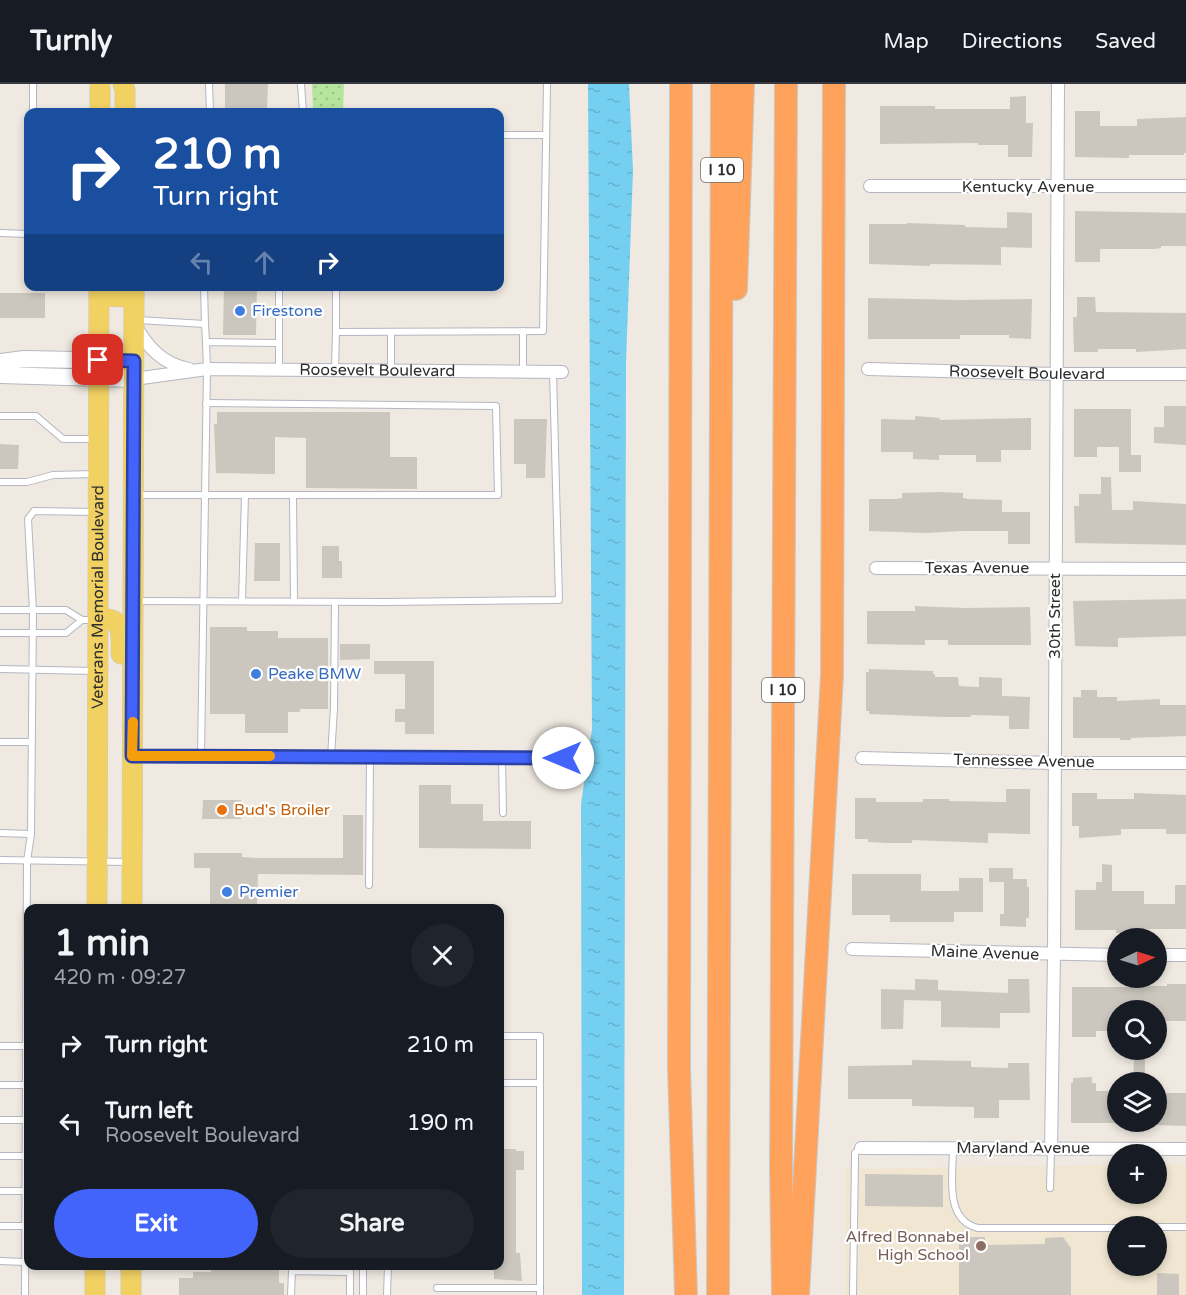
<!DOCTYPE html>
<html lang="en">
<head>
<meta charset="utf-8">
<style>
	body { margin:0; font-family:"Varela Round",sans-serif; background:#20242c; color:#f1f3f6; height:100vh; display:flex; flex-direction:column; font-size:22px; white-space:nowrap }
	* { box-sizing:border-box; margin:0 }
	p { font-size:20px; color:#9ea1a6 }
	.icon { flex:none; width:33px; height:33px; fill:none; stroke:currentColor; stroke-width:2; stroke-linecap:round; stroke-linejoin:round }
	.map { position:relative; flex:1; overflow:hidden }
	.side { position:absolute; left:24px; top:820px; width:480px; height:366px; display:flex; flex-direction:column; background:#171b24; border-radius:12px; box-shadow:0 3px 9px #0003 }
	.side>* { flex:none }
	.banner { position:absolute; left:24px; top:24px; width:480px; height:183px; border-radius:12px; box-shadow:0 3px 9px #0003; background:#1a4fa0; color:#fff; overflow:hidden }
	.needle { width:39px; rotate:86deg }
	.fabs { position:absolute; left:1107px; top:844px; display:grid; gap:12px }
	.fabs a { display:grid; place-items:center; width:60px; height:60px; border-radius:50%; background:#171b24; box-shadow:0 3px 9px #0003; font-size:30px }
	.pin { position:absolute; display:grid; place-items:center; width:51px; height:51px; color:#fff; margin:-26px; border-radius:12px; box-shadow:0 3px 9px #0006 }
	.me { position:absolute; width:66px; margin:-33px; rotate:270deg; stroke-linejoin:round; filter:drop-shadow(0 0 4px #0008) }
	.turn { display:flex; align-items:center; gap:21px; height:126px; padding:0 30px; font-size:27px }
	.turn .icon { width:78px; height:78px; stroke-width:2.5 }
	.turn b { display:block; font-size:42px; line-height:51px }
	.lanes { display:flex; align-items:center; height:57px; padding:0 30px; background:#0003; justify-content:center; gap:30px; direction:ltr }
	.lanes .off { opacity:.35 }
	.round { display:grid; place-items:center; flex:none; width:63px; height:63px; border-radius:32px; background:#20242c }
	.headline { display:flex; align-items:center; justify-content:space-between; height:102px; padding:0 30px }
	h1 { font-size:36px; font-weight:700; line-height:45px }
	.button { display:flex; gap:12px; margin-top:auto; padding:12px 30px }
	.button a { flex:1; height:69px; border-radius:36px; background:#4264fb; color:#fff; font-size:24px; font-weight:700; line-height:69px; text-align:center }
	.button a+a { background:#20242c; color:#f1f3f6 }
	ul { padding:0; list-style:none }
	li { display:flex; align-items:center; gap:18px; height:78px; padding:0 30px }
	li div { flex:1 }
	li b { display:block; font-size:22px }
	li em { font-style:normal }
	header { display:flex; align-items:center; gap:36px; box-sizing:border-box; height:84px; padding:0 30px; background:#171b24; border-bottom:2px solid #363941 }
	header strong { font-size:28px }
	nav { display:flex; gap:33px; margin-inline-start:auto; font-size:21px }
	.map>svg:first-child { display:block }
</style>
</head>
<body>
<header>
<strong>Turnly</strong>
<nav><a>Map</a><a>Directions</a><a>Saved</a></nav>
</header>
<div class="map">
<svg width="1186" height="1211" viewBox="0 0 1186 1211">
	<defs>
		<pattern id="grass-dots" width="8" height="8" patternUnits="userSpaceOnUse" patternTransform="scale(1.5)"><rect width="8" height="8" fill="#b6e59e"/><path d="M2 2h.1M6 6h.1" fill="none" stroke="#9dc588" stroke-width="1.8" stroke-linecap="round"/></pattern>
		<pattern id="water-ripples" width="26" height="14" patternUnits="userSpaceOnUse" patternTransform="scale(1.5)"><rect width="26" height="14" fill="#75cff0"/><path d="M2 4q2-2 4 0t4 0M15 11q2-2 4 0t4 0" fill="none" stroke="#66b2ce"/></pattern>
	</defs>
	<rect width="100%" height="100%" fill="#efe9e1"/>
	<!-- education -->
	<path fill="#f0e6d1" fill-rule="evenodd" d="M1157 1080H1186V1211H845V1085L1117 1081 1118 1110H1156ZM1118 1143H1156V1182H1118Z"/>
	<!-- grass -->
	<path fill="url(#grass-dots)" d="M312 0H344L343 28H313Z"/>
	<!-- water -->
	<path fill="url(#water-ripples)" d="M588 0H629L633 86 626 279 624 1211H582L581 720 592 645Z"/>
	<!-- building -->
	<g fill="#cbc7bf">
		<path d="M225 0H268L267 24H225Z"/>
		<path d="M1026 12V39H1033L1032 73H1008V61H978V59L880 60V22H935V25H1010V13Z"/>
		<path d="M1075 27H1100V42H1137V35L1186 33V69H1184V71H1129V74L1075 73Z"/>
		<path d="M1075 127 1186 129V162H1161V164L1155 165H1100V178H1075Z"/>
		<path d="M1007 128 1032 129V164L1001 163V181L930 180V182L869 180V140H907V139L965 141V143L1007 144Z"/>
		<path d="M224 202H257L256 251H223Z"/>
		<rect x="0" y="209" width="45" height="25"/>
		<path d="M1077 213H1095L1096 228 1186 229V265L1136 268V265H1098V268H1074L1073 233H1077Z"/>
		<path d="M868 214 960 216 1032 215 1031 255 1009 254V251H960V255H868Z"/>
		<path d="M1164 322H1186V361L1154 359V343H1164Z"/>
		<path d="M1074 325H1131V371H1141V388H1119V363H1097V373H1074Z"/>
		<path d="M217 328H390V373H417V405L306 404V354L275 353V390L216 389 214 340H217Z"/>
		<path d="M915 332 940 334 939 336 1031 334V366H1001V378H976V371H939V376L913 375V368H881V335L915 336Z"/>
		<path d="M514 335H547L545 394H526V380H514Z"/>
		<path d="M0 360 19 361 18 385H0Z"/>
		<path d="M1101 393H1111L1112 426H1133V417L1186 420V461L1075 459 1074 422H1079V410H1101Z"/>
		<path d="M940 408 963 409V414L969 415 1002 416V428H1030V460H1008V447H963L926 449 869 447V415H896L902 414V409Z"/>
		<path d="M255 459H280V497H254Z"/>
		<path d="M322 462H339V477H342V494H322Z"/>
		<path d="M1186 515V552L1118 554V563L1075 562 1073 517Z"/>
		<path d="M915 522 965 524 1030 523 1031 561H948V556H925V561L867 560V527H915Z"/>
		<path d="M210 543H247V547H278V554H328V625H300V628H288V649H245V630H210Z"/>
		<path d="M340 560H370V575L340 576Z"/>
		<path d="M374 577H434V650H405V638H395V625H405V590H374Z"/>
		<path d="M869 585 933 587V590H935V593H958L959 602 979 603V593L1002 594V612L1030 613 1029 645H1009V632L971 631V633H943L869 630V627H866V588H869Z"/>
		<path d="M1081 606H1097V613H1117V617L1160 615V621H1186V652L1131 654V656H1120V654H1073V613H1081Z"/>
		<path d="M419 701H451V720H483V737H531V765L419 764Z"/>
		<path d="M1006 705H1030V750L988 749V759L912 756V759H887L868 758V755H855V714H876V718H923V715H949V717L1006 718Z"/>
		<path d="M1072 709H1097V715H1134V709L1186 711V750H1166V745H1121V751L1079 754V742H1072Z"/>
		<path d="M203 716H241V735H202Z"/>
		<path d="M343 731H363V791L258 790 257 825H210V784H194V769H242V773L258 774H343Z"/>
		<path d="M1102 780 1112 781V807H1144V820H1175V801H1186V845H1144V849H1116V846H1075V806H1096V798H1102Z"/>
		<path d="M989 784H1013V795H1027V803H1029V834H1026V843L1000 842V830H1004V798H989Z"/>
		<path d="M852 790H921V807H959V794H983V828H954V838H890V831H852Z"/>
		<path d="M915 895 938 896V906L1008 909V895H1029L1030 929H1000V944L941 943V917L904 916 903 945H881V905L915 906Z"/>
		<path d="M1167 900H1186V937H1156V927H1118V947H1096V953H1072V903H1132V902H1167Z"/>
		<path d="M1145 975V999H1133L1134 976Z"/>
		<path d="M912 976 971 977V983L1008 984V979H1029L1030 1016H999V1034H974V1023L912 1022V1015H848V982L912 981Z"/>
		<path d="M1092 993V999H1096V1007H1118V1039H1071V999H1073V994Z"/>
		<path d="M1156 1009H1186V1042L1156 1041Z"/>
		<path d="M500 1065H516V1067H524V1086H516V1169H520L522 1197 494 1195V1182H500Z"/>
		<path d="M865 1090 943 1091V1123L865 1122Z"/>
		<path d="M966 1153H985V1161L1045 1160V1154L1063 1153 1071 1164V1211H959V1160L963 1161Z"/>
		<path d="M211 1182H279V1199H284V1211H179V1194H193V1188H211Z"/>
		<path d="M1157 1189 1179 1190V1211H1157Z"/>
	</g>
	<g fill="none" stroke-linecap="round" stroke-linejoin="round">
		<!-- lane casing -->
		<g stroke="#b4b7c1" stroke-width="8">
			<g id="lane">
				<path d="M33 0V28"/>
				<path d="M209 0 210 28"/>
				<path d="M301 0 303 28"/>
				<path d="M500 51H546"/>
				<path d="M0 149 28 150"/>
				<path d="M336 202V248L543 247 547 0"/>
				<path d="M279 206V285"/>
				<path d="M138 236 205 240 204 202"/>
				<path d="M205 240 206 258"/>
				<path d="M391 248V286"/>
				<path d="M335 286 336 248"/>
				<path d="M523 288V247"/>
				<path d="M0 332H36L63 355H95"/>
				<path d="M0 398H27L53 391 94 390"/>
				<path d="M136 411H498L496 322 206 319"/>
				<path d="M293 411 294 517"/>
				<path d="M137 517 386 518 559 516 553 288"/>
				<path d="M242 517 245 411"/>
				<path d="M0 526H66L82 536H96"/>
				<path d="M0 549H66L82 536"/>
				<path d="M0 585 94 587"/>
				<path d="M0 658H30"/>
				<path d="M201 672 207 285 206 258 279 259"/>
				<path d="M331 673 334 624 335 518"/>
				<path d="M502 674 503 729"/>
				<path d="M0 749 31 750"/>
				<path d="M0 776 128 778"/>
				<path d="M369 801 370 673"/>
				<path d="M500 952H540V1204"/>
				<path d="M0 962H26"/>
				<path d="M500 999H539"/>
				<path d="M0 1001H25"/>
				<path d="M0 1036H25"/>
				<path d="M953 1065C953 1091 944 1136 978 1144H1118"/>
				<path d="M0 1072H25"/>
				<path d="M1050 1104 1051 1065"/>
				<path d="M0 1107H25"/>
				<path d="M0 1142H25"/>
				<path d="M1156 1143H1186"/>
				<path d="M0 1177 25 1178"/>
				<path d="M437 1204H540V1211"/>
				<path d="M25 1211 27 777 31 750 33 527 28 435 34 427 96 428"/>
				<path d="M291 1211 292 1187 350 1188V1211"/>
				<path d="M363 1211V1182"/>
				<path d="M387 1211 388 1182"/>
				<path d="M853 1211 855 1075V1069L861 1064"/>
			</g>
		</g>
		<!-- street casing -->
		<g stroke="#b4b7c1" stroke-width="14">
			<g id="street">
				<path d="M870 102H1186"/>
				<path d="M135 241C148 264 163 280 189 285"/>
				<path id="s1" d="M868 285 1056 290H1186"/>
				<path id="s2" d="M134 295 207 285 562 288"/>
				<path d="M876 484 1186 485"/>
				<path d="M132 672 563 674"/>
				<path d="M862 674 1054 679H1186"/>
				<path d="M852 865 1118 871"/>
				<path d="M1156 871H1186"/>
				<path d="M861 1064 1186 1065"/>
				<path d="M1051 1065 1054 871 1058 0"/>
			</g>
		</g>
		<!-- secondary casing -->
		<g stroke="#b4b7c1" stroke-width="18">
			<g id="secondary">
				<path d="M0 278 24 275 134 277"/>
				<path d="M0 291 134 295"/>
			</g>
		</g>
		<!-- primary casing -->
		<g stroke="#c9c9c9" stroke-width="21">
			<g id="primary">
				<path d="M123 0 125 6V28"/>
				<path d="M100 28V0"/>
				<path d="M99 212 134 213"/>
				<path d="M98 535C125 532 121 551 121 570"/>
				<path id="s3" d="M97 825 99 202"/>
				<path d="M132 825 134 202"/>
				<path d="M95 1211V1182"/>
				<path d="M131 1211V1182"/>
			</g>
		</g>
		<!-- highway casing -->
		<g stroke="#c9c9c9" stroke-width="24">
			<g id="highway">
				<path d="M681 0 679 984 686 1211"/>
				<path d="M736 205 743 0"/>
				<path d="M718 1211 722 0"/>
				<path d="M783 1211 781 1085 786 0"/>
				<path d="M798 1211 832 591 834 0"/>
			</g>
		</g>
		<!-- lane -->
		<use href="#lane" stroke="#fff" stroke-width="6"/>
		<!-- street -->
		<use href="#street" stroke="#fff" stroke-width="12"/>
		<!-- secondary -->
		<use href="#secondary" stroke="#fff" stroke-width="16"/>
		<!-- primary -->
		<use href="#primary" stroke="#f2d163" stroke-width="20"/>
		<!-- highway -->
		<use href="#highway" stroke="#ffa35c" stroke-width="22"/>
	</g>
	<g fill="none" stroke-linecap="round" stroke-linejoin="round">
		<!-- route casing -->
		<g stroke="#2b41a3" stroke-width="15">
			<path id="route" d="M98 276 134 277 132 672 563 674"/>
		</g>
		<!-- route -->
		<use href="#route" stroke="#4264fb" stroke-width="10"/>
		<!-- slow -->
		<path stroke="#f59e0b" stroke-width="10" d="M133 638 132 672H270"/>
	</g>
	<!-- markers -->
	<g fill="#3f7fe0" stroke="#fff" stroke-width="2">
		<circle cx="240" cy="227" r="6"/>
		<circle cx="256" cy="590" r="6"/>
		<circle cx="227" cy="808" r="6"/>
	</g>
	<circle fill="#e8710a" stroke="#fff" stroke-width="2" cx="222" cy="726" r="6"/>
	<circle fill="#8d6e63" stroke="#fff" stroke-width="2" cx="981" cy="1162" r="6"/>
	<g text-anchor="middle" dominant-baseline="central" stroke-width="4.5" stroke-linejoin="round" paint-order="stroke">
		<!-- shield labels -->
		<g fill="#fff" stroke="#6d6d6d" stroke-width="1.5">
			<rect x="701" y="74" width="42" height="24" rx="4.5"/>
			<rect x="762" y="594" width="42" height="24" rx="4.5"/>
		</g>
		<g font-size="15" font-weight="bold" fill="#2e2e2e">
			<text x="722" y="86">I 10</text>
			<text x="783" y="606">I 10</text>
		</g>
		<!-- street labels -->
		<g font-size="16" fill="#2e2e2e" stroke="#fff">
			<text x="1028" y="103">Kentucky Avenue</text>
			<text stroke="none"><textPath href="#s2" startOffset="244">Roosevelt Boulevard</textPath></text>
			<text stroke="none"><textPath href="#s1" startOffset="159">Roosevelt Boulevard</textPath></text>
			<text x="977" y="484">Texas Avenue</text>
			<text stroke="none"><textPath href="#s3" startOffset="312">Veterans Memorial Boulevard</textPath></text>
			<text transform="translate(1055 532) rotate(-90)">30th Street</text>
			<text transform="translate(1024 677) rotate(1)">Tennessee Avenue</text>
			<text transform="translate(985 869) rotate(2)">Maine Avenue</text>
			<text x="1023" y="1064">Maryland Avenue</text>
		</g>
		<!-- shop labels -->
		<g font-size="16" fill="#366cbe" stroke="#fff" text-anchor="start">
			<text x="252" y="227">Firestone</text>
			<text x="268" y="590">Peake BMW</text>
			<text x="239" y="808">Premier</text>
		</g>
		<!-- food labels -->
		<g font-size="16" fill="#c56008" stroke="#fff" text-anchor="start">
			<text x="234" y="726">Bud's Broiler</text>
		</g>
		<!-- education labels -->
		<g font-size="16" fill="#785e54" stroke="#fff" text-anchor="end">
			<text x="969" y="1153">Alfred Bonnabel<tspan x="969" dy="18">High School</tspan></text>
		</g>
	</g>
</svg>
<div class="fabs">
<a><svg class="needle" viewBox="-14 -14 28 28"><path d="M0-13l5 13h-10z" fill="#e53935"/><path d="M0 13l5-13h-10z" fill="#9ea1a6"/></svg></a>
<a><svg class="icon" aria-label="search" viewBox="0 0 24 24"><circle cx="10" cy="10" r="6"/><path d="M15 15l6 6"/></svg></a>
<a><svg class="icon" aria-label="layers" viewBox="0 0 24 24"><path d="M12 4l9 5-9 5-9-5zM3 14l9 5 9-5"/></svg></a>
<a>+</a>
<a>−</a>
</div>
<div class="pin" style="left:98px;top:276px;background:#d93025"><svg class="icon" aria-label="arrive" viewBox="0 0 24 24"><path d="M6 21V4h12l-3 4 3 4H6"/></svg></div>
<svg class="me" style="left:563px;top:674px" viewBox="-20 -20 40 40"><circle r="19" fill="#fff"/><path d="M0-13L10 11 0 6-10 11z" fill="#4264fb"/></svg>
<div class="banner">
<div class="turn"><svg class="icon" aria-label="right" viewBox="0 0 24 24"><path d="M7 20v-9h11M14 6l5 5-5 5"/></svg><div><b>210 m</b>Turn right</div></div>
<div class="lanes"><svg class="icon off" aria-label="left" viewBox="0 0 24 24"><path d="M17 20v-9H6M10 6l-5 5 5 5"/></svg><svg class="icon off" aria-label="ahead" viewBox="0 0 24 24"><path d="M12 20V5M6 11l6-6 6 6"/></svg><svg class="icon" aria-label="right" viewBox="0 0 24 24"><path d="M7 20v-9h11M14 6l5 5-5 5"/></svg></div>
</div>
<section class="side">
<div class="headline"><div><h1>1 min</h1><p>420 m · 09:27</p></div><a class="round"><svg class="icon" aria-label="close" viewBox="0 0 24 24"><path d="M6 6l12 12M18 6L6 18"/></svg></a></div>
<ul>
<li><svg class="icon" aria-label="right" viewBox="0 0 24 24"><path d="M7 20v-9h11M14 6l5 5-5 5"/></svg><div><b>Turn right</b></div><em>210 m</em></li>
<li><svg class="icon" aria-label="left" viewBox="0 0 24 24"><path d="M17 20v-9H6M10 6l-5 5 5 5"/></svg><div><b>Turn left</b><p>Roosevelt Boulevard</p></div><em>190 m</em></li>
</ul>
<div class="button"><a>Exit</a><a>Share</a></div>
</section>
</div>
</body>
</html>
